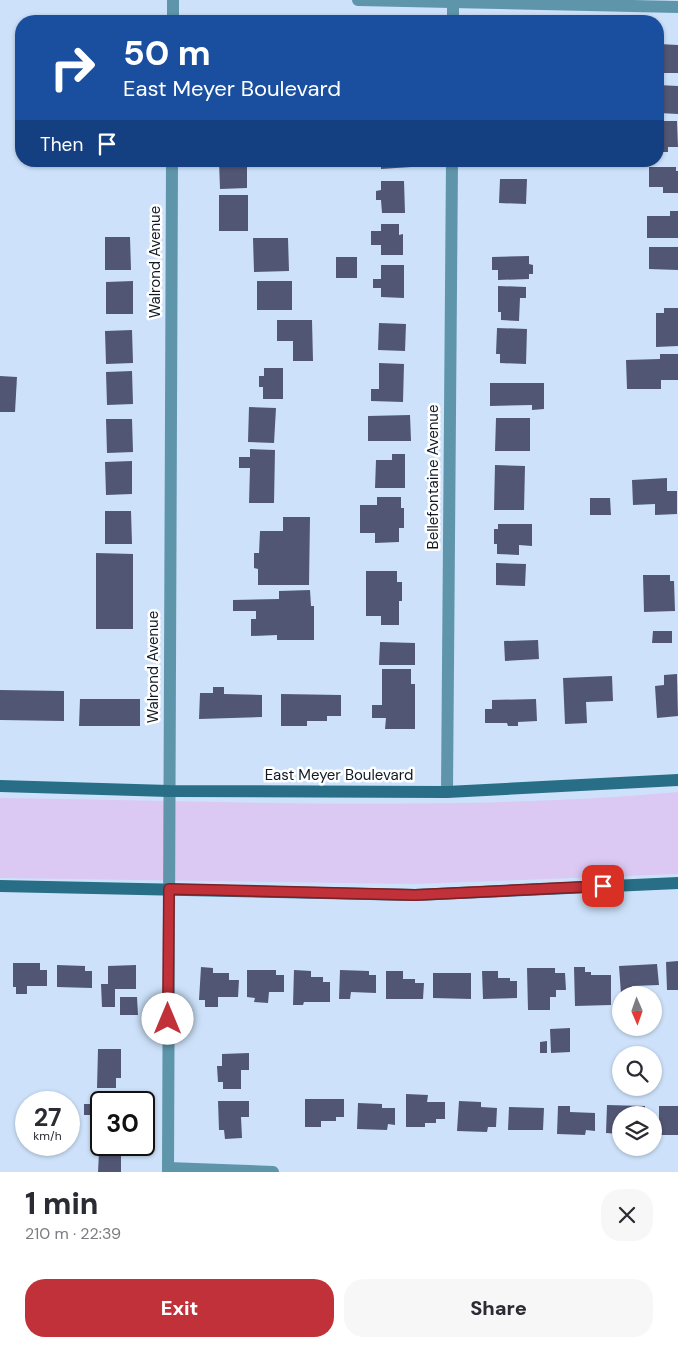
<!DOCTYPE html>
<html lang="en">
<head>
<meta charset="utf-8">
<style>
	body { margin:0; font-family:"DM Sans",sans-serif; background:#f7f7f7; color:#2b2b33; height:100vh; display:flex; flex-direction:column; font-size:19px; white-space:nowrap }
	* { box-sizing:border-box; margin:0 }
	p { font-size:16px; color:#7c7c81 }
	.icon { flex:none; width:28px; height:28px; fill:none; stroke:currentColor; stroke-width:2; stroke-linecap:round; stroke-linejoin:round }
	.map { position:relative; height:1172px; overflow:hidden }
	.side { display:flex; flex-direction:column; background:#fff; flex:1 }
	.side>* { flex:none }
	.banner { position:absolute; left:15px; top:15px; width:649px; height:152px; border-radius:20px; box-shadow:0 1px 4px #0004; background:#1a4fa0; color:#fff; overflow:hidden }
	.needle { width:32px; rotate:178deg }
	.tools { position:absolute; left:612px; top:986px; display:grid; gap:10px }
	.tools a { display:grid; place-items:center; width:50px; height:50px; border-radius:50%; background:#fff; box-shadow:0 1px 4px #0004; font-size:25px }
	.speed { position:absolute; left:15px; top:1091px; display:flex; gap:10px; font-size:25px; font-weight:700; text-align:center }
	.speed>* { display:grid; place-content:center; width:65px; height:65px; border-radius:50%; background:#fff; box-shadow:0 1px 4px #0004; line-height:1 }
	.speed small { font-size:12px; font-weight:400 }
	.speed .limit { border:2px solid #111; border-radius:8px; background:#fff; color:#111 }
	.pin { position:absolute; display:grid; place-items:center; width:42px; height:42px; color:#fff; margin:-21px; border-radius:10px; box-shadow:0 2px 8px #0006 }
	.me { position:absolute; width:55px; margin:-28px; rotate:0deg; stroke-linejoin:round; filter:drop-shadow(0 0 4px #0008) }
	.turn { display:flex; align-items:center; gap:18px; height:105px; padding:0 25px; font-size:22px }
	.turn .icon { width:65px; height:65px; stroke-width:2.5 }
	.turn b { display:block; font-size:35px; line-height:42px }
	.then { display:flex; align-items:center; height:48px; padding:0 25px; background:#0003; gap:10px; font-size:19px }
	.round { display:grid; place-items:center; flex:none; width:52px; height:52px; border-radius:20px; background:#f7f7f7 }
	.summary { display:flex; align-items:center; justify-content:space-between; height:85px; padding:0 25px }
	h1 { font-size:30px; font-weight:800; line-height:38px }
	.button { display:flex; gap:10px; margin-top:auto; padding:10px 25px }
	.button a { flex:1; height:58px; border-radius:20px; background:#c13139; color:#fff; font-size:20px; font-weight:800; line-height:58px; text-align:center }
	.button a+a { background:#f7f7f7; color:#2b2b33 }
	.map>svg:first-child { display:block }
</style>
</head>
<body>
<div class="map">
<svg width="678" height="1172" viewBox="0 0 678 1172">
	<rect width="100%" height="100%" fill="#cde2fa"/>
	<!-- green -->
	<path fill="#dbc9f4" d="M678 792V874L416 884 0 878V798C226 801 453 812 678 792Z"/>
	<!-- building -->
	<g fill="#515674">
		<path d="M659 44 678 45V73H658Z"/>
		<path d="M658 85 678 86V114L659 113Z"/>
		<path d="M658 121H677L678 147H668V152H658Z"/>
		<path d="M219 161H247V188L220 189Z"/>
		<path d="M381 161H411V167L381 169Z"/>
		<path d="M649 167H676V171H678V193H663V187H649Z"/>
		<path d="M500 179H527L526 204 499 203Z"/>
		<path d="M381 181H404L405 213H382L381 200H376V191L381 190Z"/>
		<rect x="219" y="195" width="29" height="36"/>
		<path d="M670 211H678V238H647V216H670Z"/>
		<path d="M381 224H399V235L403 234V255H381V245H371V231H381Z"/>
		<path d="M105 237H130L131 270H105Z"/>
		<path d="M253 238H288L289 271 254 272Z"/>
		<path d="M649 247H678V270L649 269Z"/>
		<path d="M529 256V264L533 265V274H529V279L498 280V270H492V257Z"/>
		<rect x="336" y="257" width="21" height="21"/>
		<path d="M381 265H404V298L381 297V288H373V279H381Z"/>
		<path d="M133 281V314H106V282Z"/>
		<rect x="257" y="281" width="35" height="29"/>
		<path d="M498 286 526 287V298H520L519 321 501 320V312H498Z"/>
		<path d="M664 308H678V346L656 347V313H664Z"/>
		<path d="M277 320H312L313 361H293V341H277Z"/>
		<path d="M379 323 406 324 405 351 378 350Z"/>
		<path d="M497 328 527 329 526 364 500 363V354H496Z"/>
		<path d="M132 330 133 363 106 364 105 331Z"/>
		<path d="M660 354H678V380H661V389H627L626 360 660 359Z"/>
		<path d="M379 363 404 364 403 402 371 401V389H379Z"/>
		<path d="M264 368H283V399H263V387H259V376H264Z"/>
		<path d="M132 371 133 404 107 405 106 372Z"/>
		<path d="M0 376 17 377 15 412H0Z"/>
		<path d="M490 383H544V409L532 410V405L490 406Z"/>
		<path d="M249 407 276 408 274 443 248 442Z"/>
		<path d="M410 415 411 441H368V416Z"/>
		<path d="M496 418H530V451H495Z"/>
		<path d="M106 419H132L133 452 107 453Z"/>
		<path d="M250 449 275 450 274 503H249L250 468H239V457H250Z"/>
		<path d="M392 454H405V488H375L376 460H392Z"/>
		<path d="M132 461V494L106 495 105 462Z"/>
		<path d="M495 465 525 466 524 510H494Z"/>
		<path d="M667 478V491H677V514L655 515V504L633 505 632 480Z"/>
		<path d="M377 497H401V508H404V528H399V542L375 543V533H360V505H377Z"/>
		<path d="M590 498H610L611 515H590Z"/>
		<path d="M105 511H131L132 544H105Z"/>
		<path d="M283 517H310L309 585H258V569L254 568V553H259L260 531H283Z"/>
		<path d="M498 524H532V546L519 545V555L497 554V544H494V529H498Z"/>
		<path d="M96 553 133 554V629H96Z"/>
		<path d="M496 563 526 564 525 586 496 585Z"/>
		<path d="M366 571H397V582H402V601H399V625H381V616H366Z"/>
		<path d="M643 575H670V581H674L675 611 644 612Z"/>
		<path d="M310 590 311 606H314V640H277V635L251 636V619H256V611H233V600L279 599V591Z"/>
		<path d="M653 631H672V643H652Z"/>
		<path d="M538 640 539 659 505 661 504 641Z"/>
		<path d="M380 642 415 643V665H379Z"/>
		<path d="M382 669H411V684H415V729H385L386 718H372V705H382Z"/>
		<path d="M677 674 678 716 657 718 655 686 664 685V675Z"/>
		<path d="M612 676 613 701 586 702 587 723 565 724 563 678Z"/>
		<path d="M213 687H224V694L262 695V717L199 719 200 693H213Z"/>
		<path d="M0 690 64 691V721L0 720Z"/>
		<path d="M281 694 341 695V716H327V721H307V726H281Z"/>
		<path d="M80 699H140V726H79Z"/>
		<path d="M536 699 537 721 518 722V726H508L507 723H485V709H492V700Z"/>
		<path d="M678 961V990H667L666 962Z"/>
		<path d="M13 963H40V970H47V986H27V994H16V987H13Z"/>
		<path d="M657 964 659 985 632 986 633 993 621 994 619 966Z"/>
		<path d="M57 965 85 966V971H92V988L57 987Z"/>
		<path d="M136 965V989H115V1007H102L101 984H108V966Z"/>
		<path d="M201 967 213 968V973H229V980H239L238 997H218V1007H205V1000H199Z"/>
		<path d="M574 967H585V972H591V975H611V1005L575 1006Z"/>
		<path d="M527 968H555V973H565L566 990H556V997H550V1010H528Z"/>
		<path d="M247 970H276V975H284V992H269L268 1003 254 1002 255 998 247 997Z"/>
		<path d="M294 970 311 971V977H323V982H330V1002H304L303 1005H293Z"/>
		<path d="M340 970 369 971V975H376V993L351 992 350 999H339Z"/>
		<path d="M386 971H403V979H415V983H424L423 999H386Z"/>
		<path d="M482 971H498V978H510V981H517V998L483 999Z"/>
		<path d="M433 973H471V999L433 998Z"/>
		<path d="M120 997H137L138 1015H120Z"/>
		<path d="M570 1028V1052L551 1053 550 1029Z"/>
		<path d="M547 1041V1053H540V1042Z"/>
		<path d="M98 1049H121V1078H116V1088H97Z"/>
		<path d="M249 1053V1070H241V1089H223V1082H218L217 1066H222V1054Z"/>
		<path d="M406 1094 428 1095 427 1102H445V1119H436V1123H425V1127H406Z"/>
		<path d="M91 1095H120V1102H101V1133H92V1115H84V1104H91Z"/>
		<path d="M305 1099H344V1117H336V1121H321V1127H305Z"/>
		<path d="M218 1101H249V1117H241L242 1138 225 1139 224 1130H219Z"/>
		<path d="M459 1101 481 1102V1107L497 1108 496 1127H488L487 1132 457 1131Z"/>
		<path d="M358 1103 382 1104V1108H395V1125L388 1124 387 1130 357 1129Z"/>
		<path d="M607 1105 645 1106V1115H621V1134L606 1133Z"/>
		<path d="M558 1106H570V1112L595 1113V1131L586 1130 585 1135 557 1134Z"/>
		<rect x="659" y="1106" width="19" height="29"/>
		<path d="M509 1107 544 1108 543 1130H508Z"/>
		<path d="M92 1143 121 1145V1172H98L99 1152H92Z"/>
	</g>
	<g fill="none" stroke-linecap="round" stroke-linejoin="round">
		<!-- minor -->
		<g stroke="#5f95aa" stroke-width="12">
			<path d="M358 0 678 7"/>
			<path d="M173 21V0"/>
			<path d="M453 21V0"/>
			<path d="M447 792 452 161"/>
			<path d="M168 1168 273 1172"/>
			<path d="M168 1172 172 161"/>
		</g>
		<!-- secondary -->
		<g stroke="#286e86" stroke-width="12">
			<path d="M0 786 169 791 447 792 678 780"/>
			<path d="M0 886 415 895 678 883"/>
		</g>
	</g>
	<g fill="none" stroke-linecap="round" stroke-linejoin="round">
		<!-- route casing -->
		<g stroke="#7d2025" stroke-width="12">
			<path id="route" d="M168 1019 169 889 415 895 603 886"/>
		</g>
		<!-- route -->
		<use href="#route" stroke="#c13139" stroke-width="9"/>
	</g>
	<g text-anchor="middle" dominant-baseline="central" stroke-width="5" stroke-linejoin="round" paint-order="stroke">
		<!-- street labels -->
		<g font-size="15" fill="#101923" stroke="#fff">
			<text transform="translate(155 262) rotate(-90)">Walrond Avenue</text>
			<text transform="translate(433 477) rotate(-90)">Bellefontaine Avenue</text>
			<text transform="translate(153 667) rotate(-90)">Walrond Avenue</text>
			<text x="339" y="775">East Meyer Boulevard</text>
		</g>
	</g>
</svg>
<div class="tools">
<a><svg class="needle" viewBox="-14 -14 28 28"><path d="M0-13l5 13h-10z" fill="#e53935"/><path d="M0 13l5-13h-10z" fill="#7c7c81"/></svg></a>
<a><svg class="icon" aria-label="search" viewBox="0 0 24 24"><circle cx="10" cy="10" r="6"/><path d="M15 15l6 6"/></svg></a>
<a><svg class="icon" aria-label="layers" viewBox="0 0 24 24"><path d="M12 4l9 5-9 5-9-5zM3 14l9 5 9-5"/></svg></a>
</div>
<div class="speed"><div>27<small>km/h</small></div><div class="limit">30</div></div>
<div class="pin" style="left:603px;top:886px;background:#d93025"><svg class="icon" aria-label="arrive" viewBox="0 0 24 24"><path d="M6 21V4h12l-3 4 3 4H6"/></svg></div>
<svg class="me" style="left:168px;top:1019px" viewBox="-20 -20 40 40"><circle r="19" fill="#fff"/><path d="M0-13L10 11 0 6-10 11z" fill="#c13139"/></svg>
<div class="banner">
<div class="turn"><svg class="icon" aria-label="right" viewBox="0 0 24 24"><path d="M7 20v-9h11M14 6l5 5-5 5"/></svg><div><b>50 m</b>East Meyer Boulevard</div></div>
<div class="then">Then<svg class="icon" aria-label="arrive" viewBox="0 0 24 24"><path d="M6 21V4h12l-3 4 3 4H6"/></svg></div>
</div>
</div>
<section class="side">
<div class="summary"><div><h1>1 min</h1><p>210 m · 22:39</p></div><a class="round"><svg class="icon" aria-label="close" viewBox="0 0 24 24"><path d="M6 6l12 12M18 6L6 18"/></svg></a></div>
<div class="button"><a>Exit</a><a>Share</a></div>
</section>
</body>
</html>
